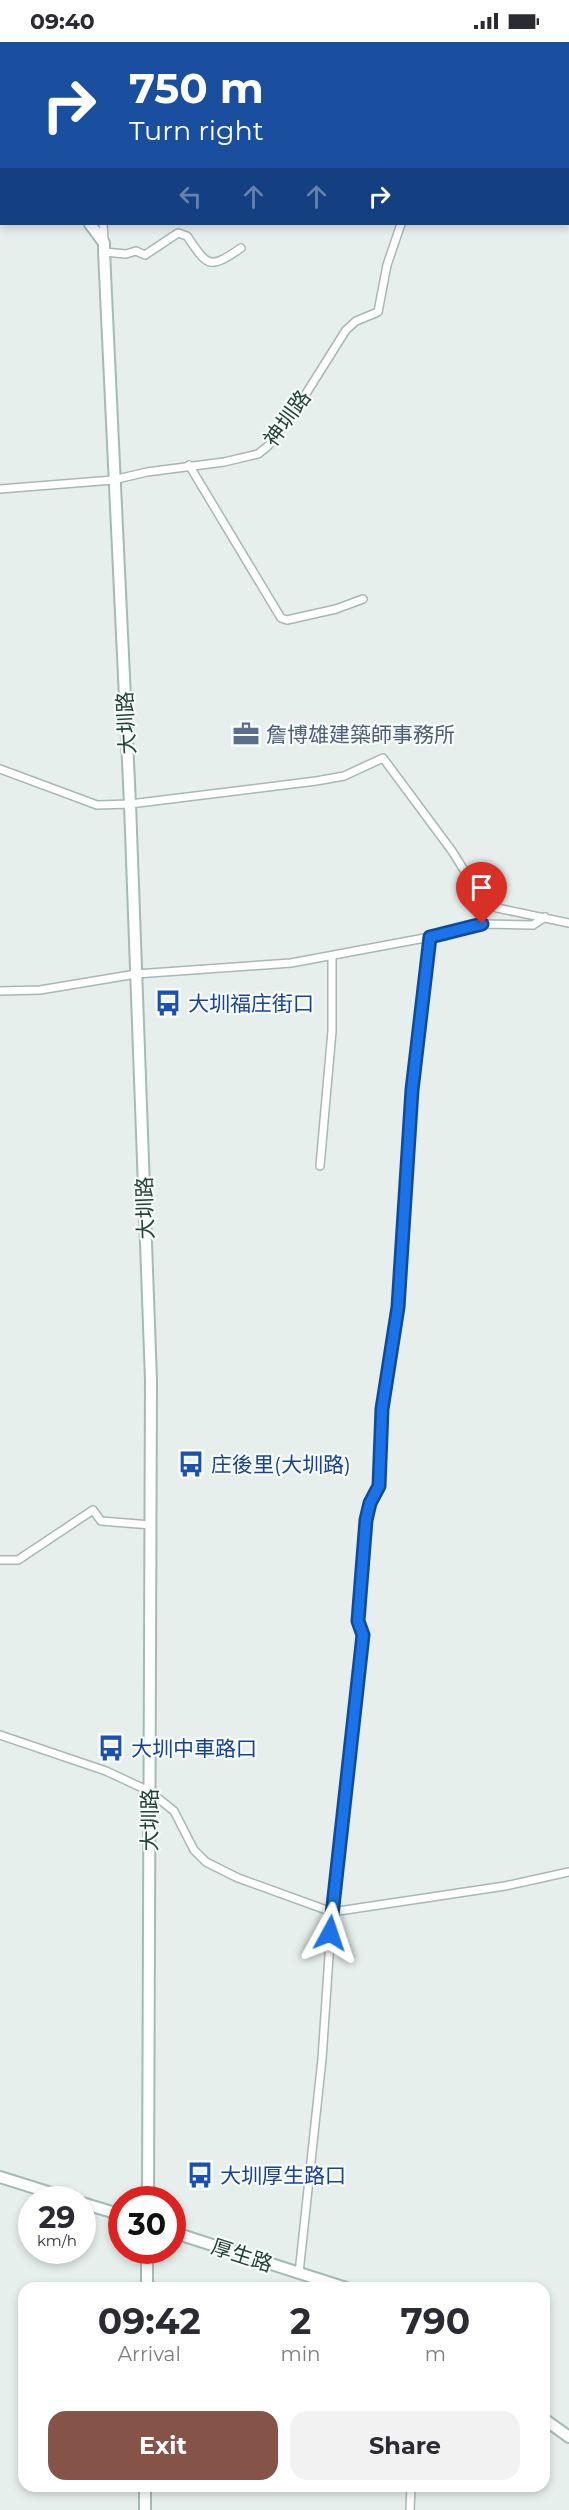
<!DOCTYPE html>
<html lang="en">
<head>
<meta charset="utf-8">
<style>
	body { margin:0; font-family:Montserrat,"Noto Sans TC",sans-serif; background:#f2f2f3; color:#2b2b33; height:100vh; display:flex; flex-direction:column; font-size:22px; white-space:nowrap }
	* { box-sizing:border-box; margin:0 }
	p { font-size:20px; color:#7c7c81 }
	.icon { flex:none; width:33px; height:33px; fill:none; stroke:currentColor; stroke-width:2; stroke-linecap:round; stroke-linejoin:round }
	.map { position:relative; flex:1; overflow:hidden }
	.details { position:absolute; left:18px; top:2240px; width:532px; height:210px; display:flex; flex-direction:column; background:#fff; border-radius:18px; box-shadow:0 3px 9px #0003 }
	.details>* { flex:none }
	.banner { position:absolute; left:0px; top:0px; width:570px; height:183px; box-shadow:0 3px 9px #0003; background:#1a4fa0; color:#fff; overflow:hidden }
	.speed { position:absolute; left:18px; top:2144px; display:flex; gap:12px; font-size:30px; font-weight:700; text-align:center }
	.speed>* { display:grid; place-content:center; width:78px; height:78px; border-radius:50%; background:#fff; box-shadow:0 3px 9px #0003; line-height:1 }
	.speed small { font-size:15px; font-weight:400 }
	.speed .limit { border:9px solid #d22; background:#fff; color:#111 }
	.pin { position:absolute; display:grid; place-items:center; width:51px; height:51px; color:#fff; margin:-62px -26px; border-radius:50% 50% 50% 0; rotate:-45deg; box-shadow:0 0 6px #0007 }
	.pin .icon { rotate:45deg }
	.me { position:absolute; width:66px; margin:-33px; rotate:5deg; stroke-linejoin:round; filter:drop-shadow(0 0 4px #0008) }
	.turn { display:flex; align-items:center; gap:21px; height:126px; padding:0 30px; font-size:27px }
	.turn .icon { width:78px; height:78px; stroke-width:2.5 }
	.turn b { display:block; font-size:42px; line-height:51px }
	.lanes { display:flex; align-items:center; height:57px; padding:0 30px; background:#0003; justify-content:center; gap:30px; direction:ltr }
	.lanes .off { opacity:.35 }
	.eta { display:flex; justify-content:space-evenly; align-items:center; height:102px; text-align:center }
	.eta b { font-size:36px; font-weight:700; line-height:42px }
	.button { display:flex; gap:12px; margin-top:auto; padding:12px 30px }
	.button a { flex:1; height:69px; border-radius:18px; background:#855347; color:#fff; font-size:24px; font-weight:700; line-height:69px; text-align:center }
	.button a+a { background:#f2f2f3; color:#2b2b33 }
	.status { display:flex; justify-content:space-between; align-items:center; height:42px; padding:0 30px; background:#fff; direction:ltr }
	.status svg { height:16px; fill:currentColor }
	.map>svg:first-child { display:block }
</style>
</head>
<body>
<div class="status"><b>09:40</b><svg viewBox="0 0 49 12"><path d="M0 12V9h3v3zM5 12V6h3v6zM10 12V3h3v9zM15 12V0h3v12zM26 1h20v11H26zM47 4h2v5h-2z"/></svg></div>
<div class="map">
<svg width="569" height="2468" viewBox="0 0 569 2468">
	<rect width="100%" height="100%" fill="#e6efeb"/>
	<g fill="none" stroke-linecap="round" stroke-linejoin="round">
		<!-- street casing -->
		<g stroke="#a8b8b2" stroke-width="10">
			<g id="street">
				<path d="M95 0V2"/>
				<path d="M484 0 487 2"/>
				<path d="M449 2V0"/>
				<path d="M568 43H569"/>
				<path d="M103 182 104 198"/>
				<path d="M104 210 126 212 136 209 145 213 178 191 187 194C208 225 209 228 241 206"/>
				<path d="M189 423 281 576 287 578 336 567 363 557"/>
				<path d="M0 447 113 438 147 430 224 420 258 412 268 404 297 366 346 288 356 279 378 270 387 223 401 182"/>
				<path d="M0 727 97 763 130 762 316 739 344 734 383 716 452 809 484 860 497 866 569 881"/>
				<path d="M0 949 40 948 136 932 291 921 430 895 482 882 533 883 545 875"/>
				<path d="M320 1124 332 989V915"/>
				<path d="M0 1518H18L93 1468 101 1479 151 1483"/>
				<path d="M0 1693 106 1729 149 1749 174 1769 194 1808 206 1820 238 1836 332 1870 505 1844 569 1830"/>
				<path d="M299 2231 322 2017 332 1870 363 1593 358 1579 366 1478 370 1461 379 1444 382 1367 398 1265 412 1048 430 895"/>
				<path d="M410 2468 411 2444"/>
			</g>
		</g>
		<!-- secondary casing -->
		<g stroke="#a4bbb3" stroke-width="14">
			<g id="secondary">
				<path d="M65 2 66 0"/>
				<path d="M0 122H2"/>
				<path d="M90 182 104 201V210L130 762 151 1338 148 2157"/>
				<path d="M0 2135 70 2157"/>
				<path d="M82 2161 122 2173"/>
				<path d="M172 2190 346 2246"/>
				<path d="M147 2246V2208"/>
				<path d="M544 2377 569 2395"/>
				<path d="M145 2468V2444"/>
			</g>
		</g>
		<!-- street -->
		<use href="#street" stroke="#fff" stroke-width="7"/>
		<!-- secondary -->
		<use href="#secondary" stroke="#fff" stroke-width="10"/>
		<!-- rail -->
		<g stroke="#5f7d75" stroke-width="3" stroke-dasharray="12 6" stroke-linecap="butt">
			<path d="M515 0 518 2"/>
			<path d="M537 0 540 2"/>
			<path d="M568 15H569"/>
			<path d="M568 26 569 27"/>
		</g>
	</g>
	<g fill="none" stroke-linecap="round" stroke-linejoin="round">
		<!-- route casing -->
		<g stroke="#114b97" stroke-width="15">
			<path id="route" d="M330 1891 363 1593 358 1579 366 1478 370 1461 379 1444 382 1367 398 1265 412 1048 430 895 482 882"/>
		</g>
		<!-- route -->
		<use href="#route" stroke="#1a73e8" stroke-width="10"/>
	</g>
	<!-- icons -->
	<defs>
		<g id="office-bare" transform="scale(2.07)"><path d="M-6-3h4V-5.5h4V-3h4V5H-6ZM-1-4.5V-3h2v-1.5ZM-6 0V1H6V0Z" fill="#5c6f8a" stroke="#f7fbf9" stroke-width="2.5" paint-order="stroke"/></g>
		<g id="bus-bare" transform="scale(2.07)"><path d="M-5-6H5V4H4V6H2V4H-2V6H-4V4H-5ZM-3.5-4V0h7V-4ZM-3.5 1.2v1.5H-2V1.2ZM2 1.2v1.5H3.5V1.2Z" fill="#1a4fb4" stroke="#f7fbf9" stroke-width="2.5" paint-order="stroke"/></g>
	</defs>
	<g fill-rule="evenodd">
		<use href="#office-bare" x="246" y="692"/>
		<use href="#bus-bare" x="168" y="961"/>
		<use href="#bus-bare" x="191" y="1422"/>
		<use href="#bus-bare" x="111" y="1706"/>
		<use href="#bus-bare" x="200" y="2133"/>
	</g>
	<g text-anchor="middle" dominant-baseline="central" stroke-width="4.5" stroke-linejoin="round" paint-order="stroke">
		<!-- street labels -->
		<g font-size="21" fill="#24423a" stroke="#f7fbf9">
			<text transform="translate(287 376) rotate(-54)">神圳路</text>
			<text transform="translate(126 681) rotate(-93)">大圳路</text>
			<text transform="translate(145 1166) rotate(-92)">大圳路</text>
			<text transform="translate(149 1778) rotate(-90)">大圳路</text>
			<text transform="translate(242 2213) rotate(18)">厚生路</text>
		</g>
		<!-- service labels -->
		<g font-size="21" fill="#4e5e75" stroke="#f7fbf9" text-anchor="start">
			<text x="266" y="692">詹博雄建築師事務所</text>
		</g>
		<!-- transit labels -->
		<g font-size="21" fill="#164399" stroke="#f7fbf9" text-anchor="start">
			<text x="188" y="961">大圳福庄街口</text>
			<text x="211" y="1422">庄後里(大圳路)</text>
			<text x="131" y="1706">大圳中車路口</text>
			<text x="220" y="2133">大圳厚生路口</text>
		</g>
	</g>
</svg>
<div class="speed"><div>29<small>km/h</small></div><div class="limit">30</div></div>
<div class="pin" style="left:482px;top:882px;background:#d93025"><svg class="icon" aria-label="arrive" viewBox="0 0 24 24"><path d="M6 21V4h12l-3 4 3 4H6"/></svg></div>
<svg class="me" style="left:330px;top:1891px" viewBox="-20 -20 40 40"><path d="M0-17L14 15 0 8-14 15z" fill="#1a73e8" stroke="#fff" stroke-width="4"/></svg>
<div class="banner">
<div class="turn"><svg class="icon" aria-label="right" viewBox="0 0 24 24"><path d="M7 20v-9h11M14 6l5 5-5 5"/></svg><div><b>750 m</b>Turn right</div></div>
<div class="lanes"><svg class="icon off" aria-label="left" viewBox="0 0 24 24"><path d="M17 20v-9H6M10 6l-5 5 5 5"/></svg><svg class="icon off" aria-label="ahead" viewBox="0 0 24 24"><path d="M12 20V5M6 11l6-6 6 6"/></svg><svg class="icon off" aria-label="ahead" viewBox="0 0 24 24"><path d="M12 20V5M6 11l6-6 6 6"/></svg><svg class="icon" aria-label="right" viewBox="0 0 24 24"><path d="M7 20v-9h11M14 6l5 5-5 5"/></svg></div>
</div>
<section class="details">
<div class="eta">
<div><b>09:42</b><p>Arrival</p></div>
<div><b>2</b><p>min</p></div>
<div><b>790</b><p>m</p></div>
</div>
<div class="button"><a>Exit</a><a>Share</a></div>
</section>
</div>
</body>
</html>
